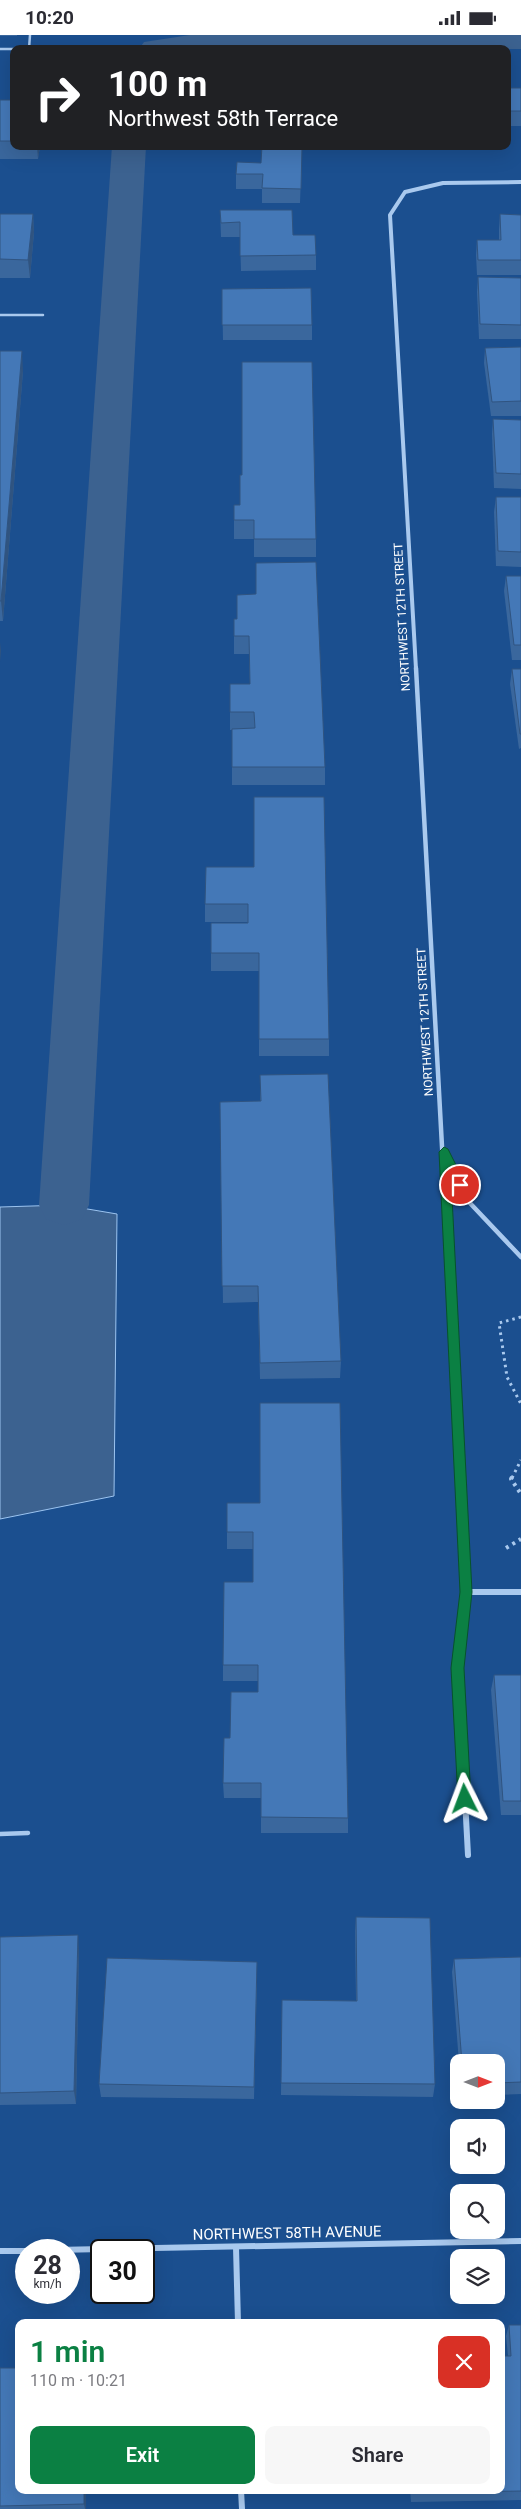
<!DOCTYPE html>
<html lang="en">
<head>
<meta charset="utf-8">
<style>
	body { margin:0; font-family:Roboto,sans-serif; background:#f7f7f7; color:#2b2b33; height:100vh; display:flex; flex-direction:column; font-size:19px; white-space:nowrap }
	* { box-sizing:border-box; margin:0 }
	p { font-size:16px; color:#7c7c81 }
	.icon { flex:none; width:28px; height:28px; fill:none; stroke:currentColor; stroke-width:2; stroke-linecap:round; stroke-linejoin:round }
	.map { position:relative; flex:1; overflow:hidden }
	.drawer { position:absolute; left:15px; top:2284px; width:490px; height:175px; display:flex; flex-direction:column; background:#fff; border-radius:10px; box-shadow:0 5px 20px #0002 }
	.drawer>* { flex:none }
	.guide { position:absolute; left:10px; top:10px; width:501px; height:105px; border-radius:10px; box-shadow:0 5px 20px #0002; background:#202124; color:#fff; overflow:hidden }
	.needle { width:32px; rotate:90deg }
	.controls { position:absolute; left:450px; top:2019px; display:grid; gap:10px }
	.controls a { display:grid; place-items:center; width:55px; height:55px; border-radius:10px; background:#fff; box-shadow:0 5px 20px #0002; font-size:25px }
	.speed { position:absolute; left:15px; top:2204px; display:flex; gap:10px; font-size:25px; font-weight:700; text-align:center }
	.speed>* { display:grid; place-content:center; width:65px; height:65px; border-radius:50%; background:#fff; box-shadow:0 5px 20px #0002; line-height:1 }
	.speed small { font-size:12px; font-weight:400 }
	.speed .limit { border:2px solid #111; border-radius:8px; background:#fff; color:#111 }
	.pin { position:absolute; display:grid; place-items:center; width:42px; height:42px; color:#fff; margin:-21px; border:2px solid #fff; border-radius:50%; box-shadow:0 1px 5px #0007 }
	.me { position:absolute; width:55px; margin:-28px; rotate:357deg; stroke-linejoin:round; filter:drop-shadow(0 0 4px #0008) }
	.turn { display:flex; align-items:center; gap:18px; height:105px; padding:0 15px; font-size:22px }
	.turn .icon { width:65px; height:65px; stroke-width:2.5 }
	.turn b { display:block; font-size:35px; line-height:42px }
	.round { display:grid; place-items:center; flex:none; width:52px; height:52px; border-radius:10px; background:#f7f7f7 }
	.summary { display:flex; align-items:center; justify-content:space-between; height:85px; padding:0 15px }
	h1 { font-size:30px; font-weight:600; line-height:38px; color:#0b8043 }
	.cta { display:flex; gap:10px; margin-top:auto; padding:10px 15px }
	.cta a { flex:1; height:58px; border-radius:10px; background:#0b8043; color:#fff; font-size:20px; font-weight:600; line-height:58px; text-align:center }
	.cta a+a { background:#f7f7f7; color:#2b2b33 }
	.status { display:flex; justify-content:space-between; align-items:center; height:35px; padding:0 25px; background:#fff; direction:ltr }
	.status svg { height:14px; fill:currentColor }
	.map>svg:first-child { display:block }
</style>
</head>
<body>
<div class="status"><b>10:20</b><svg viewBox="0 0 49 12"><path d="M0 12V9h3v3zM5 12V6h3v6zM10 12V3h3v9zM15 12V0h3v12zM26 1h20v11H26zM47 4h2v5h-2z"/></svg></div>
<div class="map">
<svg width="521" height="2474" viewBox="0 0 521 2474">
	<rect width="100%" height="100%" fill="#1b4f8f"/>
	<!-- water -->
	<path fill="#3c6290" stroke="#9cc4f0" d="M64 1170 117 1179 114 1461 0 1484V1172Z"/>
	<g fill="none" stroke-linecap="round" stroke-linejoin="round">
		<!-- canal -->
		<g fill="#3c6290" fill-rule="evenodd">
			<path d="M190 0H521V14H139L144 7Z"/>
			<path d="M112 111H146L89 1170 82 1184 64 1190 46 1184 39 1170Z"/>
		</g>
		<!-- path-far1 -->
		<g stroke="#a9c9ee" stroke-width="3" stroke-dasharray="2.5 4" stroke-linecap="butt">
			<path d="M521 1282 499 1288 507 1342 521 1369"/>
			<path d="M512 1443 521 1425"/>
		</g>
		<!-- path -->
		<g stroke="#a9c9ee" stroke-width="4" stroke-dasharray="3 4.5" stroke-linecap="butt">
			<path d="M512 1442 511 1444 521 1459"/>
			<path d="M506 1513 521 1504"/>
		</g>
		<!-- lane-far1 -->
		<g stroke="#a9c9ee" stroke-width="2.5">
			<path d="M0 14H14"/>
			<path d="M29 14 30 0"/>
			<path d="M0 280H43"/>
		</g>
		<!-- lane -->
		<path stroke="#a9c9ee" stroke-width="4.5" d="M0 1799 28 1798"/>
		<!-- street-far2 -->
		<path stroke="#a9c9ee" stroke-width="4" d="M416 634 390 180 405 157 443 148 521 147"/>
		<!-- street-far1 -->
		<g stroke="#a9c9ee" stroke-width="4.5">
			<path d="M416 633 460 1443"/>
			<path d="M446 1119 468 1166 521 1222"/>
		</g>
		<!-- street -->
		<g stroke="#a9c9ee" stroke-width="6">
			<path d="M460 1442 466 1557 458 1633 468 1820"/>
			<path d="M466 1557H521"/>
			<path d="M236 2212 238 2288"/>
			<path d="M54 2215 521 2206"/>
			<path d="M0 2216H26"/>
			<path d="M241 2455 242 2474"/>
		</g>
	</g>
	<!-- wall -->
	<g fill="#3a679d">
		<rect x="0" y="0" width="17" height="1"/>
		<rect x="508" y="53" width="13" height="38"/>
		<path d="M0 65H14V111H40L38 124H0Z"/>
		<path d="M302 111 300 168H262V154H236V139Z"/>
		<path d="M220 175 316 220V235L241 236 240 202H221Z"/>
		<path d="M0 179H33L34 197 30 243H0Z"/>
		<path d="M500 179 521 180V240H477L476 220 477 205H499V194Z"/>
		<path d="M478 242 521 243V304H479L477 257Z"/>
		<path d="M222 254 312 290V305H223Z"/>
		<path d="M521 312V381H491L484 328 485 313Z"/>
		<path d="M0 316 23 336 3 586H0Z"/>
		<path d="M493 384 521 385V454L494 453 492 399Z"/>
		<path d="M496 462H521V532L496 531 494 477Z"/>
		<path d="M234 470 316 504V522H254V504H234Z"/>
		<path d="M506 541H521V625H512L504 556Z"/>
		<path d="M237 560 325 732V750H232V695H230V649H250L249 619H234V601L237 584Z"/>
		<path d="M512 634H521V713L519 714 510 649Z"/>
		<path d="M254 832 329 1004V1021H259V936H211V918L248 887H205V869Z"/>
		<path d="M260 1040 341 1326 340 1343 260 1344 258 1267 223 1268 220 1067 260 1066Z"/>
		<path d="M260 1468 348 1783V1798H261V1763H224L223 1748 258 1657V1646H223V1630L253 1547V1514H227V1497Z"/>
		<path d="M494 1640H521V1780H501L491 1655Z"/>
		<path d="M356 1882 435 2049 433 2062 281 2060 282 1965 356 1966 355 1896Z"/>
		<path d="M0 1902 79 1914 76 2069 0 2070Z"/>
		<path d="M521 1922V2059L496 2060V2028H459L452 1937 454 1924Z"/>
		<path d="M257 1940 254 2064 101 2062 99 2049Z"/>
		<path d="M509 2290H521V2465L411 2467 410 2455H501L508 2321 506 2301Z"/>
		<path d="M0 2333 86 2455V2474H0Z"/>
	</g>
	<!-- shaded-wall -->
	<g fill="#305480">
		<path d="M37 111H40L38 124Z"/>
		<path d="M33 179 34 197 30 243 28 225Z"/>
		<path d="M22 316 23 336 3 586 1 566Z"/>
		<path d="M0 607 1 616 0 627Z"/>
		<path d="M78 1900 79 1914 76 2069 74 2056Z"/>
		<path d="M84 2455H86V2474H85L84 2469Z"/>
	</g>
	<!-- building -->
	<g fill="#4478b7" stroke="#305480">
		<rect x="508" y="53" width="13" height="23"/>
		<rect x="0" y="65" width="14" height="41"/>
		<path d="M262 111H302L301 154 262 153 263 139H236L237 127 261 128Z"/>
		<path d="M220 175H292L293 200H315L316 220 240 221V187L221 188Z"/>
		<path d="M0 179H33L28 225 0 224Z"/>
		<path d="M500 179 521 180V225H478L477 205H501Z"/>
		<path d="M478 242 521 243V290L480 289Z"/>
		<path d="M311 253 312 290H222V254Z"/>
		<path d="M521 312V366L492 367 485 313Z"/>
		<path d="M0 316H22L1 566H0Z"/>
		<path d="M242 327H312L316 504H254V485H234V470H240V440H242Z"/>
		<path d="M493 384 521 385V439L496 438Z"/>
		<path d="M496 462H521V517L498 516Z"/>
		<path d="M316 527 325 732H232V694L255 693 254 677H230V649H250L249 601H234V584H237V560L256 559V528Z"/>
		<path d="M506 541H521V610H514Z"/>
		<path d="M512 634H521V699H520Z"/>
		<path d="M254 762H324L329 1004H259V918H211V888H248V869H205L206 832H254Z"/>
		<path d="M328 1039 341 1326 260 1328 258 1251H222L220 1067 261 1066 260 1040Z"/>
		<path d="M260 1368H340L348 1783 261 1782V1748H223L224 1703H230L231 1657H258V1630H223L224 1547H253V1497H227V1468H260Z"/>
		<path d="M494 1640H521V1766H503Z"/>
		<path d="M356 1882 430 1883 435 2049 281 2048 282 1965 357 1966Z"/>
		<path d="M78 1900 74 2056 0 2058V1902Z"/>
		<path d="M521 1922V2047L496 2048V2028H462L454 1924Z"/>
		<path d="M107 1923 257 1927 254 2052 99 2049Z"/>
		<path d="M509 2290H521V2456L413 2458 412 2455H501V2321H511Z"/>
		<path d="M0 2333H19V2455H84V2469L0 2471Z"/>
	</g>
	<!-- route -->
	<path fill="#0b8043" stroke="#07532c" d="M444 1112 448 1114 466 1150 464 1153H456L451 1142 472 1557 464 1633 471 1764 469 1768 465 1770 460 1768 458 1764 451 1633 460 1557 439 1117Z"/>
	<g text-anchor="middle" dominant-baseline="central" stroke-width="4.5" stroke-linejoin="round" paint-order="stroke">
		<!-- street labels -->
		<g font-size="12" fill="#fff" stroke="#1b4f8f">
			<text transform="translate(402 582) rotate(-93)">NORTHWEST 12TH STREET</text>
			<text transform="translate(425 987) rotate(-93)">NORTHWEST 12TH STREET</text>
		</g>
		<!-- near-street labels -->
		<g font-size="15" fill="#fff" stroke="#1b4f8f">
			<text transform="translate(287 2198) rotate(-1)">NORTHWEST 58TH AVENUE</text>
		</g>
	</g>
</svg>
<div class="controls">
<a><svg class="needle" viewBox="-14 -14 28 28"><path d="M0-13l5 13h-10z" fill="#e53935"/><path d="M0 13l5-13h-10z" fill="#7c7c81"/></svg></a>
<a><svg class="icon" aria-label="sound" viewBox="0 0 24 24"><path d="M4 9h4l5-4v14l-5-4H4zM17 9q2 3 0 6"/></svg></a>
<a><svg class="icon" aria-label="search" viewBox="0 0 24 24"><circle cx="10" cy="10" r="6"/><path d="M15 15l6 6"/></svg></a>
<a><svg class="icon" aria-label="layers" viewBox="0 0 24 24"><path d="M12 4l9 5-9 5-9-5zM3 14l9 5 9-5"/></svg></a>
</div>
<div class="speed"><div>28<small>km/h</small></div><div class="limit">30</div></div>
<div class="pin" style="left:460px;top:1150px;background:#d93025"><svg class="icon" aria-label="arrive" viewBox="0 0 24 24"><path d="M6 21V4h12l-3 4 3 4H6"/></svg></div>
<svg class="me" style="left:465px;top:1764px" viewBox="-20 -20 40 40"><path d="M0-17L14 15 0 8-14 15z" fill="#0b8043" stroke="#fff" stroke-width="4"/></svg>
<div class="guide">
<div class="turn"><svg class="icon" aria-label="right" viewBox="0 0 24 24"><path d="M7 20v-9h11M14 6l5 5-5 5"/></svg><div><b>100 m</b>Northwest 58th Terrace</div></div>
</div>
<section class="drawer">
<div class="summary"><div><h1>1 min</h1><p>110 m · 10:21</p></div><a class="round" style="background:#d93025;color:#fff"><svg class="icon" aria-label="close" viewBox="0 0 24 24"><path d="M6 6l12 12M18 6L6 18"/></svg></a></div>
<div class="cta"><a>Exit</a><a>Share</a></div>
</section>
</div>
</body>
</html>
